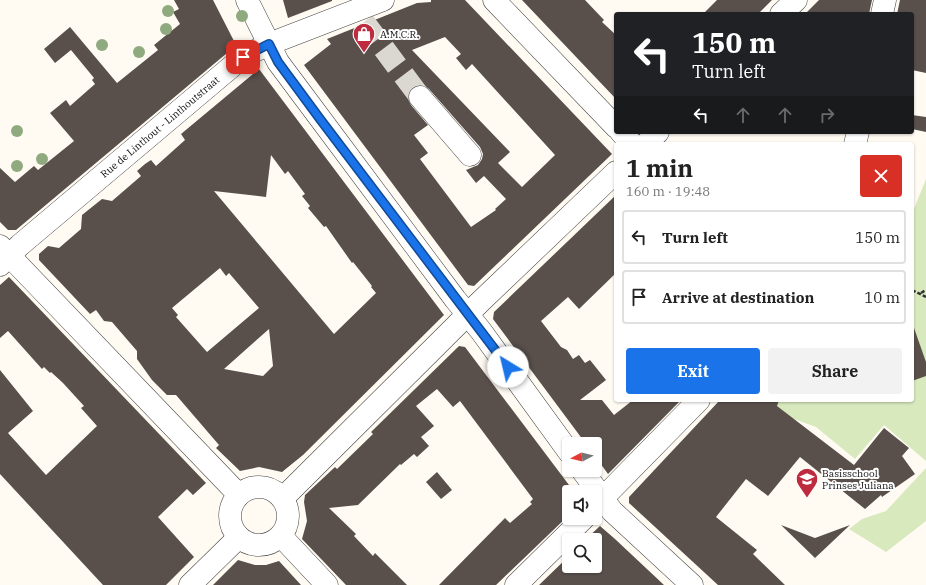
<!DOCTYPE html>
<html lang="en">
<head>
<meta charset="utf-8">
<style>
	body { margin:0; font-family:"IBM Plex Serif",serif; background:#f2f2f2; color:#222; height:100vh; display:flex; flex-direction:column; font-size:15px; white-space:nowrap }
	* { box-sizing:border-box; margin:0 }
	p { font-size:13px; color:#767676 }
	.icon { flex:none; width:22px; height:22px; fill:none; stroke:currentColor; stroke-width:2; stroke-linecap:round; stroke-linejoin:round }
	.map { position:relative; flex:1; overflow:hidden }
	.details { position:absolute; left:614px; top:142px; width:300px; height:260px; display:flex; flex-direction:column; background:#fff; border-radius:4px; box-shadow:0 1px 3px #0004 }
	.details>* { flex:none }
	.top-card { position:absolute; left:614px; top:12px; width:300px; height:122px; border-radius:4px; box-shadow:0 1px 3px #0004; background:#202124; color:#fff; overflow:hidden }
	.needle { width:26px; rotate:263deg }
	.tools { position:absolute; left:562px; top:437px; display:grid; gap:8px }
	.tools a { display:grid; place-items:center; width:40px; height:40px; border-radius:4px; background:#fff; box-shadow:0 1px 3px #0004; font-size:20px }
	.pin { position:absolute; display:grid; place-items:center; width:34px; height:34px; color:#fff; margin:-17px; border-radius:8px; box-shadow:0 2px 6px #0006 }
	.me { position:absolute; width:44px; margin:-22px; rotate:324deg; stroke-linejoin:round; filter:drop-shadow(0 0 3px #0008) }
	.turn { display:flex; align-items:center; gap:14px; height:84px; padding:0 12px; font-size:18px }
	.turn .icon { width:52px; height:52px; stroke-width:2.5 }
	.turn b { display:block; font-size:28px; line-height:34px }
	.lanes { display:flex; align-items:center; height:38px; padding:0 12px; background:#0003; justify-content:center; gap:20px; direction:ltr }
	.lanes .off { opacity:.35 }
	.round { display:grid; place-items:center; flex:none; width:42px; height:42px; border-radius:4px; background:#f2f2f2 }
	.overview { display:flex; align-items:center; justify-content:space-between; height:68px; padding:0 12px }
	h1 { font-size:24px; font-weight:700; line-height:30px }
	.action { display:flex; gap:8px; margin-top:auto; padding:8px 12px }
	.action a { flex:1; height:46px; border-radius:4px; background:#1a73e8; color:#fff; font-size:16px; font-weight:700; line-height:46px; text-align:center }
	.action a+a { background:#f2f2f2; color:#222 }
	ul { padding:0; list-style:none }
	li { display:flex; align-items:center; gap:12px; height:54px; margin:0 8px 6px; padding:0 4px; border:2px solid #e0e0e0; border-radius:4px }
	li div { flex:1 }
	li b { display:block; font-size:15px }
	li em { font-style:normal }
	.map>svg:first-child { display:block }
</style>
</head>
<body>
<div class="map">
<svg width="926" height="585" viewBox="0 0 926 585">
	<rect width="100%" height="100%" fill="#fffbf3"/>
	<!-- green -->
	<g fill="#d8e9bd">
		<path d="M926 179V461L884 425 855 459 816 427 794 419 786 423 764 400H912V214Z"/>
		<path d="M926 468V521L886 552 849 529 862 519 886 511Z"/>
	</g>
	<!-- building -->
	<g fill="#59504c" fill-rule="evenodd">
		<path d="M174 0H213L234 41 233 48 16 230H8L0 222V168L15 182 34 166 38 170 74 141 50 113 66 100 70 106 95 84 92 80 94 78 71 50 55 63 44 49 70 27 117 83 158 50 154 45 180 24 173 12 179 9Z"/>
		<path d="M283 0H332V1L288 18Z"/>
		<path d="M431 0H465L612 154 474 286 468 285 304 65 331 44 327 39 417 3 431 2ZM445 37 461 54 456 58 466 70 472 64 555 155 522 187 498 163 510 152 412 50ZM418 85H424L429 89 480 147 483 154 482 159 478 165 466 170 476 183 484 176 506 199 495 209 496 210 471 227 420 159 428 153 414 135 428 125 411 105 408 99V93L412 88Z"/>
		<path d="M522 0H585L604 20 602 22 616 35V99Z"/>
		<path d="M717 0H772L758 14H703Z"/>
		<path d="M819 0H872L869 14H805Z"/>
		<path d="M900 0H926V73L912 70V14H897Z"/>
		<path d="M259 69 444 315 303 455 282 472 259 467 240 471 216 448 219 445 176 395H167L152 380 137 359V351L112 322 104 321 96 310 90 314 39 260V254L48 246 59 248 81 229 82 215 102 199 112 201 141 176 137 171 145 164 151 160 156 166 185 140 181 134ZM271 155 285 174 288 171 305 194 302 196 310 206 308 208 324 227 326 226 352 263 353 262 372 286 371 287 376 293 334 334 214 191 266 197ZM220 268 226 276 229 273 259 308 207 352 176 317 178 315 172 308ZM269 329 273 366 263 376 224 369Z"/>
		<path d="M912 115 926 117V132L912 129Z"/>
		<path d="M616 195V273L579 309 568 297 541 321 561 347 567 350 573 359 579 355 585 363 590 360 606 380 580 400H602L614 415 633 400H681L608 474 595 456V444H586L493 319 494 312Z"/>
		<path d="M9 277 206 483 193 495 187 489 158 517 194 557 166 585H103L0 474V370L33 411 8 433 46 475 97 426 81 408 84 406 63 383 51 372 50 373 44 367 42 369 8 331 0 338V285Z"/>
		<path d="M914 328 926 362V376L912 381V329Z"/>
		<path d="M459 346 465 347 569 485V515L496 585H439L505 518 510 523 532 504 530 502 533 499 460 401 453 407 437 389 416 406 434 426 421 437 429 446 417 457 414 454 401 465 400 464 358 505 329 508 356 534 354 536 373 556 375 553 407 585H346L302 539 307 521 304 502 305 495 335 467 337 469 373 434 371 432Z"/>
		<path d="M720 400H779L777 406 854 465 884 428 909 448 902 456 915 474 882 497 881 495 865 509 800 457 768 496 746 479 716 517 757 550 753 554 785 585H718L629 503V497Z"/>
		<path d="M437 472 452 490 441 499 426 482Z"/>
		<path d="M781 525 815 538 850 525 815 558Z"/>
		<path d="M600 526 615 539 664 585H539L569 556V566H595V540H585Z"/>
		<path d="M238 560 255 565H266L279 561 301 585H213Z"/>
	</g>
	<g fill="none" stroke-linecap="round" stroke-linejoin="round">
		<!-- minor-tunnel -->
		<path stroke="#dbd8d1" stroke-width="22" stroke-dasharray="22 11" stroke-linecap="butt" d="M364 22 420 97"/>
		<!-- minor casing -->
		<g stroke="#434343" stroke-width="23">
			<g id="minor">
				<path d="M247 0 278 62 455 299 481 331 569 452"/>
				<path d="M494 0 616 127"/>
				<path d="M781 14 796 0"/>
				<path d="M882 14 885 0"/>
				<path d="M420 97 470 155"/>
				<path d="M621 132 632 144"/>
				<path d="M646 144 658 132"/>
				<path d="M855 144 858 132"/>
				<path d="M0 246 239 495"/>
				<path d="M0 265 20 245 243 57 269 44 383 0"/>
				<path d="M582 470 612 511 692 585"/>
				<circle cx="259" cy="516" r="29"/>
				<path d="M283 498 479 303 616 172"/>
				<path d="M595 506 699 400"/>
				<path d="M281 536 327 585"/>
				<path d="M190 585 239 537"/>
				<path d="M516 585 584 518"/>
			</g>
		</g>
		<!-- path -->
		<g stroke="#323232" stroke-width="2.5" stroke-dasharray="4 2" stroke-linecap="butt">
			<path d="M912 290 926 297"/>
			<path d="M921 293 926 290"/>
		</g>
		<!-- minor -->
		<use href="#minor" stroke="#fff" stroke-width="22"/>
	</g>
	<!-- trees -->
	<g fill="#90aa7f">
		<circle cx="168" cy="11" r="6"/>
		<circle cx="242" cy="16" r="6"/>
		<circle cx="166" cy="29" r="6"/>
		<circle cx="102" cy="45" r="6"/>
		<circle cx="139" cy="52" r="6"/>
		<circle cx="17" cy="131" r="6"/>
		<circle cx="42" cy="159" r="6"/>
		<circle cx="17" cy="166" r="6"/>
	</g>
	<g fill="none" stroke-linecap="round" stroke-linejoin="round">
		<!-- route casing -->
		<g stroke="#114b97" stroke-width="10">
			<path id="route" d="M243 57 269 44 278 62 320 119 508 367"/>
		</g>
		<!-- route -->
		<use href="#route" stroke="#1a73e8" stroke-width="7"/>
	</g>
	<!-- icons -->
	<defs>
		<g id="shop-pin" transform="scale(1.15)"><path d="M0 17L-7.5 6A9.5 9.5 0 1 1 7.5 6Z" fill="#be2a3e" stroke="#fff"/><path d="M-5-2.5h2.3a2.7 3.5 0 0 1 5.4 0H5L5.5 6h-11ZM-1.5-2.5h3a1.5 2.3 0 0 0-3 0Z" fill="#fff"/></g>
		<g id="school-pin" transform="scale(1.15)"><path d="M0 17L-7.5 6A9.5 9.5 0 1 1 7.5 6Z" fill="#be2a3e" stroke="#fff"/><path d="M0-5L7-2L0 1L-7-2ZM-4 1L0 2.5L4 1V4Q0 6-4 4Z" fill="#fff"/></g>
	</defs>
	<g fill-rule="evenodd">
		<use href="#shop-pin" x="364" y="34"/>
		<use href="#school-pin" x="807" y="479"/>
	</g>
	<g text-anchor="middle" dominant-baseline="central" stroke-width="4" stroke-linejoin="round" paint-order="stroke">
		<!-- poi labels -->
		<g font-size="10" fill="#101010" stroke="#fff" text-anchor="start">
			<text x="380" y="34">A.M.C.R.</text>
			<text x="822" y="473">Basisschool<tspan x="822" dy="12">Prinses Juliana</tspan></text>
		</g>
		<!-- street labels -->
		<g font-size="10" fill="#101010" stroke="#fff">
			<text transform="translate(160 127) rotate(-40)">Rue de Linthout - Linthoutstraat</text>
		</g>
	</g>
</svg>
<div class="tools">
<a><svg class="needle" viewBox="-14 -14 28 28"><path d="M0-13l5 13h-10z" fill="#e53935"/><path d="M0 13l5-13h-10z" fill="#767676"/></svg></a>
<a><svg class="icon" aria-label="sound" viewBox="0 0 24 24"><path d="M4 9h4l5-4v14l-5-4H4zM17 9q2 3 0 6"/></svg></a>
<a><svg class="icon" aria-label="search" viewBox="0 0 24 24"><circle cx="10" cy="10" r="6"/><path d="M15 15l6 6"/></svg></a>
</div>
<div class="pin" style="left:243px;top:57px;background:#d93025"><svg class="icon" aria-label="arrive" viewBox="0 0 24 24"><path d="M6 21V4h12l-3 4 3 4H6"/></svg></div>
<svg class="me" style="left:508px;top:367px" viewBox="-20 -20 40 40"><circle r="19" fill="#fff"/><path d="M0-13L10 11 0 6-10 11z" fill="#1a73e8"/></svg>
<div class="top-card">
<div class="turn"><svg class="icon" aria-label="left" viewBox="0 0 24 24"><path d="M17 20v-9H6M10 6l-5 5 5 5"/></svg><div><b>150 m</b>Turn left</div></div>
<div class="lanes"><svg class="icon" aria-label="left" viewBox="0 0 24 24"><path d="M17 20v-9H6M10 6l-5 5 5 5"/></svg><svg class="icon off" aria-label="ahead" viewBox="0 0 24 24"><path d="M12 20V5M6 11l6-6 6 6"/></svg><svg class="icon off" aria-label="ahead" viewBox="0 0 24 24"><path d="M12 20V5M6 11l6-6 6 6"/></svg><svg class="icon off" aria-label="right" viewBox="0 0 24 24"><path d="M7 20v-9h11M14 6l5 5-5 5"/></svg></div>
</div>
<section class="details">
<div class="overview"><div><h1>1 min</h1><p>160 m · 19:48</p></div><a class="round" style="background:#d93025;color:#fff"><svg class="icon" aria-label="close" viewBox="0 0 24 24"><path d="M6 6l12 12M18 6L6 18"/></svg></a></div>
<ul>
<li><svg class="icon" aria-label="left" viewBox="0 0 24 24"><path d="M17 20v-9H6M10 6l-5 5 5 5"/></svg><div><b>Turn left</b></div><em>150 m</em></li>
<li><svg class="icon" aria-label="arrive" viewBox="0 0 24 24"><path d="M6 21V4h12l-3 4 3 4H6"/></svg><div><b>Arrive at destination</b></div><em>10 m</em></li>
</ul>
<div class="action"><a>Exit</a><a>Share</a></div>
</section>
</div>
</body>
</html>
